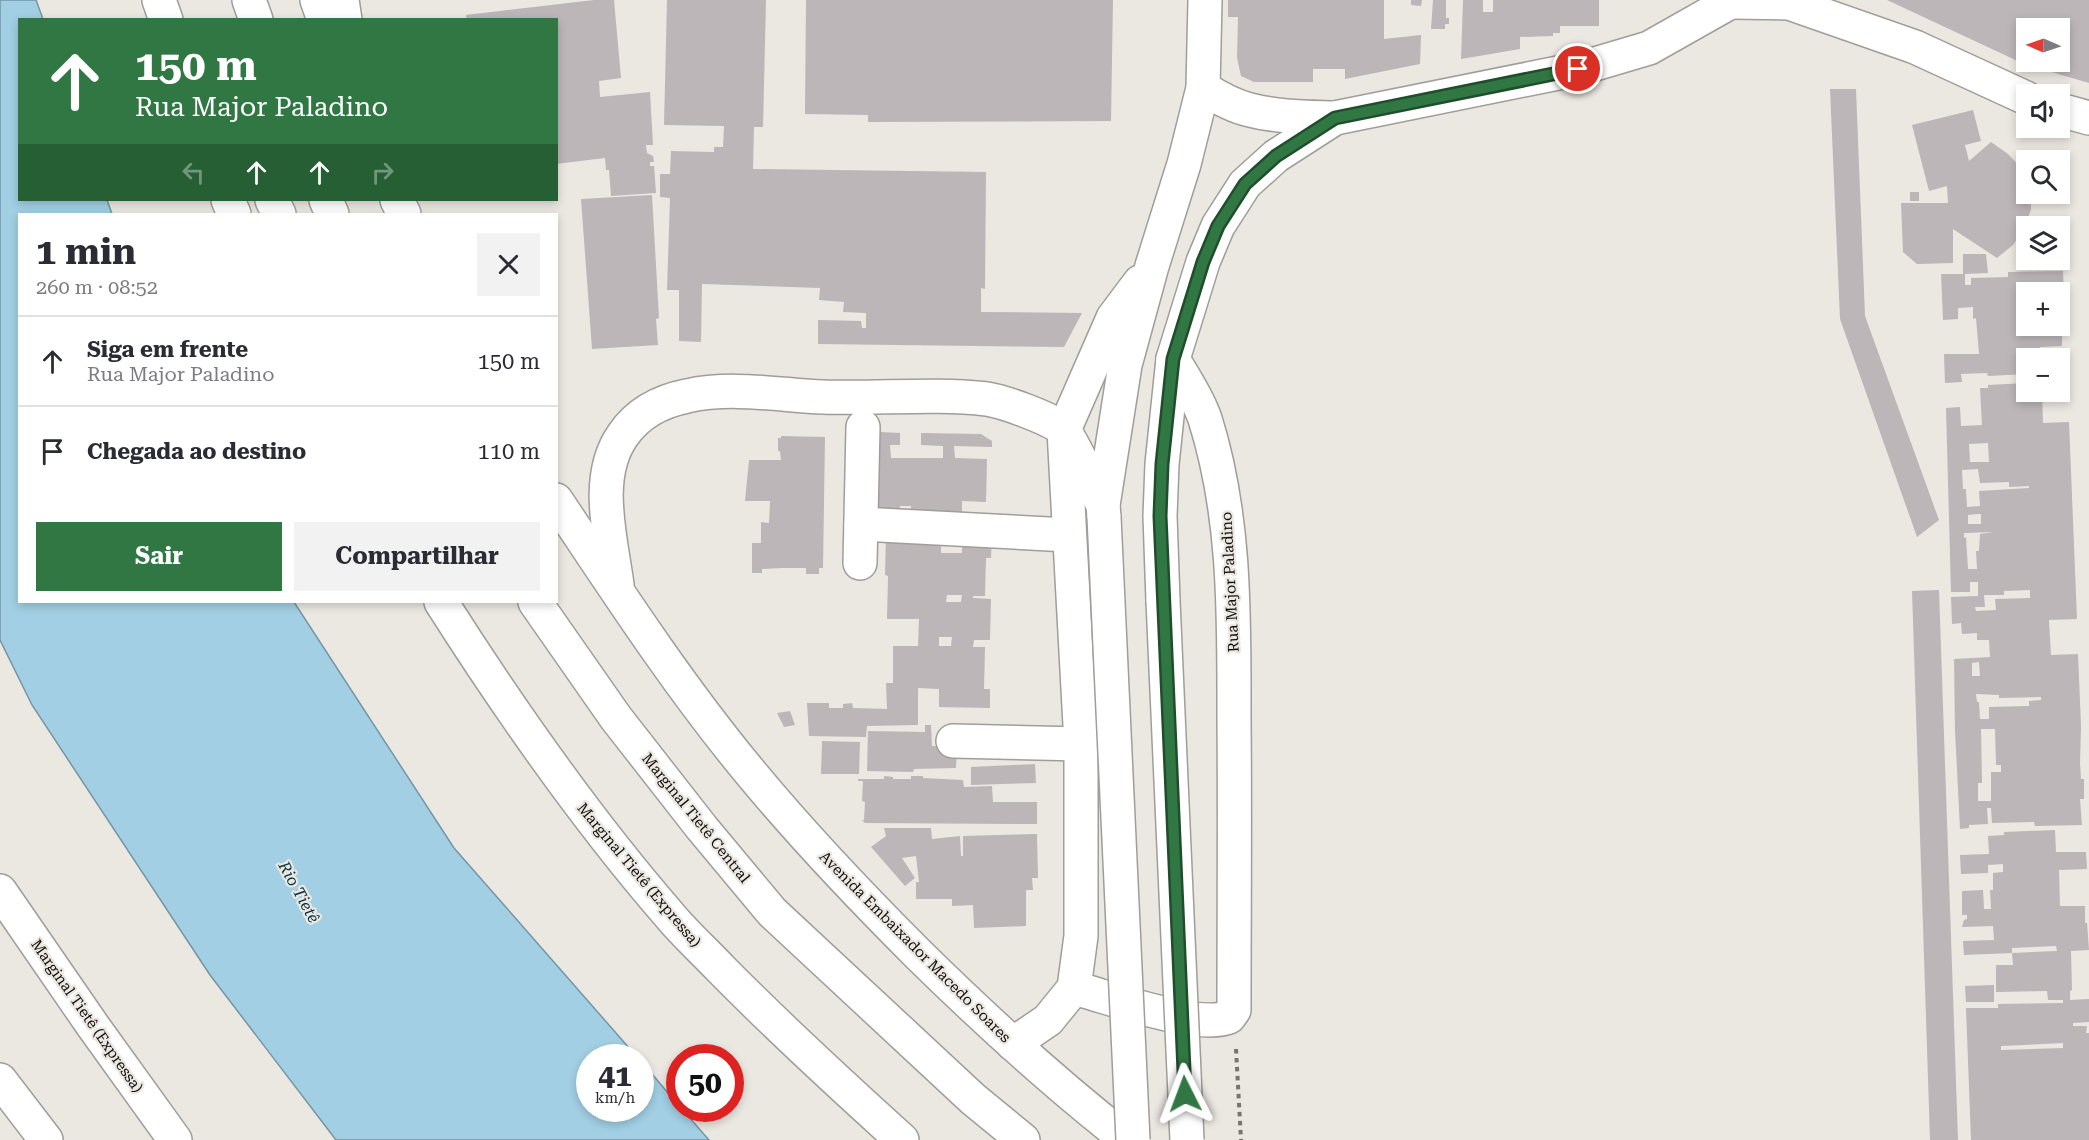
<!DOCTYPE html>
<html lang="pt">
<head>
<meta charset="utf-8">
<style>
	body { margin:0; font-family:"Roboto Serif",serif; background:#f2f2f3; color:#2b2b33; height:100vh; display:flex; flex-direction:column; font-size:22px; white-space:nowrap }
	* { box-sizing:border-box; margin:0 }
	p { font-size:20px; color:#7c7c81 }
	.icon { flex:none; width:33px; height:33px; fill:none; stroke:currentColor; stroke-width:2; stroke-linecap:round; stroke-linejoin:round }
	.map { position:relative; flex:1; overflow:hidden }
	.side { position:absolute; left:18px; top:213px; width:540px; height:390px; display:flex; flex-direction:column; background:#fff; border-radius:0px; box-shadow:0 3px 9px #0003 }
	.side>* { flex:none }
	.banner { position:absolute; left:18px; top:18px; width:540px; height:183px; border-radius:0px; box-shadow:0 3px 9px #0003; background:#317743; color:#fff; overflow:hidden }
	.needle { width:39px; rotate:272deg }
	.tools { position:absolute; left:2016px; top:18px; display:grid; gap:12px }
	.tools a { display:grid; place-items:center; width:54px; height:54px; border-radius:0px; background:#fff; box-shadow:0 3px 9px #0003; font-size:30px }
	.speed { position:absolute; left:576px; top:1044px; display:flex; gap:12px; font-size:30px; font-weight:700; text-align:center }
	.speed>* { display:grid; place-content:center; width:78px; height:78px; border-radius:50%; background:#fff; box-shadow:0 3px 9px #0003; line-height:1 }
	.speed small { font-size:15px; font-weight:400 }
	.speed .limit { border:9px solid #d22; background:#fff; color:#111 }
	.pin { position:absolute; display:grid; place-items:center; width:51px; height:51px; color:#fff; margin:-26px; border:3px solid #fff; border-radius:50%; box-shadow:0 2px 6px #0007 }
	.me { position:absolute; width:66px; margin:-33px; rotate:357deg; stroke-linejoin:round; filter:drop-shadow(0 0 4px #0008) }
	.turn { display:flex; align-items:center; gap:21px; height:126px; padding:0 18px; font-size:27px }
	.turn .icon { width:78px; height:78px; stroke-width:2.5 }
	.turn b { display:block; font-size:42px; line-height:51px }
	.lanes { display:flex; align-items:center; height:57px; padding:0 18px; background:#0003; justify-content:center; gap:30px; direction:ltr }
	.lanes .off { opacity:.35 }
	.round { display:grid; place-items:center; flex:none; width:63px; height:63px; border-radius:0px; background:#f2f2f3 }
	.head { display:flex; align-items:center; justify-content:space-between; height:102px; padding:0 18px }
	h1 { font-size:36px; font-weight:700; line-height:45px }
	.cta { display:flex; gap:12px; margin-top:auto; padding:12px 18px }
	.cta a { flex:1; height:69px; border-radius:0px; background:#317743; color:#fff; font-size:24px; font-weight:700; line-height:69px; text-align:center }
	.cta a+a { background:#f2f2f3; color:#2b2b33 }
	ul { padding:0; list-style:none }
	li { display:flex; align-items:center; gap:18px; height:90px; padding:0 18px; border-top:2px solid #e1e1e2 }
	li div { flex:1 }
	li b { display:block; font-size:22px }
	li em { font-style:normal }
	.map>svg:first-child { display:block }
</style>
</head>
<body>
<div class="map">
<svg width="2089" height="1140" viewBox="0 0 2089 1140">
	<rect width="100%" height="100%" fill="#ebe7e1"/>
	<!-- water -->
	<path fill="#a2cfe4" stroke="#7695a4" stroke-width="1.5" d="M0 0H36L43 19 20 20V200H107L112 214H20V602H294L454 848 637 1057 590 1058V1108H640L641 1061 679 1106 680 1108 682 1109 709 1140H336L210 975 32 705 0 640Z"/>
	<!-- building -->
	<g fill="#bcb6b9" fill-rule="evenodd">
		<path d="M594 0H614L621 78 599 81 600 97 650 92 653 145H646L647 153 653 156 654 162H650V166H654L656 193 611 196 609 170H606L605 158 556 164V20H467L466 15Z"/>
		<path d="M667 0H766L763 127H754L753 169 986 172 985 289 981 288V312L1082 313 1064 347 818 344V320L861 321 862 328H866V313L843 312 844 302 819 300 820 288 702 284 701 342 679 341V290H667L670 198 660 197V174H670L671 151 714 152V147H723L724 126 664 125Z"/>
		<path d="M806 0H1113L1111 121 868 122V115L805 114Z"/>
		<path d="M1228 0H1384V39L1421 35 1420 64 1345 79V69H1313V82H1254L1241 76 1237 58 1238 17H1228Z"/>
		<path d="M1411 0H1422L1421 6 1411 5Z"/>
		<path d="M1433 0H1446V18H1449V24H1445V29H1431Z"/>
		<path d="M1463 0H1483V12H1493V0H1599V26H1560V33H1553V36L1520 37V49L1461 59Z"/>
		<path d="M1887 0H2089V83L2024 64ZM2026 28H2060V62H2026Z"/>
		<path d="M1830 89H1856L1865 316 1939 520 1917 537 1840 319Z"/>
		<path d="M1973 110 1981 141 1965 145 1969 161 1991 142 2008 154 2022 169 2026 179V194H2031V210L2023 230 2013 245 1997 258 1953 229V263L1917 264 1903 252 1901 203H1948L1947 186 1929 191 1912 125Z"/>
		<rect x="1910" y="192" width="9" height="9"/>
		<path d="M652 195 659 318 656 319 658 345 592 349 581 199Z"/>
		<path d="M1963 254H1986L1988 273 1965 274V285H1971V278L2008 277V272L2063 271 2064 298H2066L2067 315 2060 316V292H2026V326H2039L2040 334H2062V346L2040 347V358H2026V374L1988 376 1987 373 1961 374 1962 382 1945 383 1944 354H1979L1976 318 1973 319V307L1958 308V319L1943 320 1941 274H1963Z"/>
		<path d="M2026 383V392H2042L2043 423 2069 422 2077 619 2049 620 2051 655 2078 654 2081 726 2080 763 2081 779H2084V799H2080L2082 825 2035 826 2034 822 1992 823 1991 808H1987L1988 824 1969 825V828L1960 829 1955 730 1954 659 1990 657 1989 640H1977V633L1962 634 1961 623 1952 624 1951 597 1978 596V582H1970V592H1951L1946 408 1960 407 1961 426 1982 425 1980 388H1988V385ZM1988 443 1989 462H1970L1969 444ZM1978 469 1980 483 2009 482V487L2029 486V488L1979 491 1980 506 1967 507 1966 489H1963L1962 470ZM1978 514H1981V524H1968V515ZM1993 532 1980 534 1979 551H1976L1977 569H1968L1966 537 1964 538V533ZM2030 590V598L1995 599 1996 610 1976 611 1975 607H1985L1984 595H2004V591ZM1979 662 1980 676H1972V663ZM1976 694 1999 695V698L2041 697V700L2029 701V706L1989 707V719H1980L1979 702H1977ZM1981 729H1995L1996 765H2001V772H1991V801H1978V783H1982Z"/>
		<path d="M880 432 900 433V445H890L891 458H943V446L921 445V433L981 434 992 441V447L954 446 955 458 987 459 986 502 962 501V519L911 517V506H900L899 517H877L876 457H879Z"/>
		<path d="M781 436 825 437 823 568H819V574H806V568H783L762 569V573H752V543H761V522L769 523 770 501H745L749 460H781L780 451H778V438H781Z"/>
		<path d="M886 533 941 534V553H962V535H992L991 558H986L985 596H973V598L991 599 990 640H974L973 647H985L984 689H990V708L939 707V689L918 688V725L867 726 866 737 809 736 807 703H829V708H843V704L852 703 853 708 887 709 886 683H893V646H918L919 619H887L888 576 885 575ZM947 595H962L961 602H946ZM939 637H952L951 646H939Z"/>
		<path d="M1939 590 1958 1140H1930L1912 591Z"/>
		<path d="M790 711 795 725 784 727 777 713Z"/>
		<path d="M925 725H931L932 746 957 747 956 768 914 769 913 772 867 771 868 731 925 732Z"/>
		<path d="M822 741 860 742 859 774H821Z"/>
		<path d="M1035 764 1036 783 971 785V767Z"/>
		<path d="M884 776 893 777V779H911V776H923V778L963 780 964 787 992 786 993 802H1037V824L865 823 862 820H864L865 802 862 801 863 781H858V779H884Z"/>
		<path d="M884 828H931L932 839 960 836 961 856H963V836L1037 834 1038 878H1032L1033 890H1026V926L974 928 973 905 952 906V899H916V882H919L916 856 902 858 915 878 905 886 871 847 886 836Z"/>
		<path d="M2055 830 2056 852H2086L2087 869 2059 870 2060 906H2085V923H2087L2089 950 2071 951 2072 990 2070 991V1000L2089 999V1022L2073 1023V1026H2087L2086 1033H2089V1140H1971L1966 1008H1998V1004L2063 1003V1000H2048L2047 991 1996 992V965H2013L2012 953 2057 951 2056 946 2012 948V953L1964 955 1963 941 1994 940 1993 926 1962 927 1964 920 1967 919V915H1962V891L1983 890 1984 909H1991L1990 890H1993V873L2003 872V864L1988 865V873L1961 874 1960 855 1989 854 1988 836 2004 835V832ZM2063 1043V1048L2001 1050V1046Z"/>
		<path d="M1994 985V1002H1966L1965 986Z"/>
	</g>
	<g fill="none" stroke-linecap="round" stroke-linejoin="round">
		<!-- minor casing -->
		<g stroke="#a19d99" stroke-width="36">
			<g id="minor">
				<path d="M342 0 345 20"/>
				<path d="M1733 2 1789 3 1915 47 2026 98"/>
				<path d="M2060 110 2089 118"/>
				<path d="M861 524 1068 535"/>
				<path d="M860 563 863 427"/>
				<path d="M953 741 1081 744"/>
				<path d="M1074 988C1109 997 1197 1030 1229 1017L1234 1010C1234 913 1235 816 1234 720 1234 618 1236 517 1205 419 1198 398 1184 378 1173 359"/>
				<path d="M1013 1044 1048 1020 1074 988 1081 936V744L1064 430"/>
			</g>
		</g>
		<!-- major casing -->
		<g stroke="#a19d99" stroke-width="36">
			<g id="major">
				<path d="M1203 88C1217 97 1233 106 1250 110 1277 117 1307 117 1335 118"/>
				<path d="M1064 430 1113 318 1140 282"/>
				<path d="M1104 517 1103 505 1125 365 1152 266 1184 164 1203 88 1205 0"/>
				<path d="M1163 601 1160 516 1162 464 1173 359 1203 262 1218 226 1245 184 1276 156 1335 118 1578 69 1649 48 1734 0"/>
			</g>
		</g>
		<!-- highway casing -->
		<g stroke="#a19d99" stroke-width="36">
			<g id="highway">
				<path d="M159 0 166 20"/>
				<path d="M249 0 256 20"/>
				<path d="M317 0 324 20"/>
				<path d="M228 200 234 214"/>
				<path d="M272 200 279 214"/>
				<path d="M326 200 332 214"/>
				<path d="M397 200 404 214"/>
				<path d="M556 500C617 591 676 682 745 766 799 832 857 893 917 953 984 1019 1053 1082 1127 1140"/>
				<path d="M617 585C611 538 593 477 623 435 638 413 662 401 687 396 731 386 779 395 823 397 877 399 933 393 987 399 1005 402 1049 418 1063 429 1070 436 1096 492 1103 505"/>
				<path d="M441 602C511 712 585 818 671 917 686 935 704 951 721 969 779 1028 840 1084 902 1140"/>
				<path d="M535 602 616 718 702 828 772 912 973 1099 1023 1140"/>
				<path d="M0 891 93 1026 175 1140"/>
				<path d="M0 1080 46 1140"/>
			</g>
		</g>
		<!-- path -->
		<path stroke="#777471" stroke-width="4" stroke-dasharray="4.5 4.5" stroke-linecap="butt" d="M1236 1049 1241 1140"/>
		<!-- minor -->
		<use href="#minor" stroke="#fff" stroke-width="33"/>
		<!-- major -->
		<use href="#major" stroke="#fff" stroke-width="33"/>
		<!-- highway -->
		<use href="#highway" stroke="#fff" stroke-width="33"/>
		<!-- major-bridge casing -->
		<g stroke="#a19d99" stroke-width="36" stroke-linecap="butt">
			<g id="major-bridge">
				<path d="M1104 517 1133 1140"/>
				<path d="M1163 601 1187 1140"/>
			</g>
		</g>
		<!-- major-bridge -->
		<use href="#major-bridge" stroke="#fff" stroke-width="33"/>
	</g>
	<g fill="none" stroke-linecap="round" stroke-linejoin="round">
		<!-- route casing -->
		<g stroke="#204d2c" stroke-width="15">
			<path id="route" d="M1185 1094 1160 516 1162 464 1173 359 1203 262 1218 226 1245 184 1276 156 1335 118 1578 69"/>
		</g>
		<!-- route -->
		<use href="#route" stroke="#317743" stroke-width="10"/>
	</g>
	<g text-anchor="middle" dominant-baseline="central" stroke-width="4.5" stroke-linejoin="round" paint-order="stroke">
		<!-- street labels -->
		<g font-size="15" fill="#100e0d" stroke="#ebe7e1">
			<text transform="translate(1230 582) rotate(-93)">Rua Major Paladino</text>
			<text transform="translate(696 818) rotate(51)">Marginal Tietê Central</text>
			<text transform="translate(639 875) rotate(50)">Marginal Tietê (Expressa)</text>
			<text transform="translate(915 947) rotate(45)">Avenida Embaixador Macedo Soares</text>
			<text transform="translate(87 1016) rotate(55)">Marginal Tietê (Expressa)</text>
		</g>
		<!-- water labels -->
		<g font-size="16" font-style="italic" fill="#073040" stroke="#ebe7e1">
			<text transform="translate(299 892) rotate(61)">Rio Tietê</text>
		</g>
	</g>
</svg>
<div class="tools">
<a><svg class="needle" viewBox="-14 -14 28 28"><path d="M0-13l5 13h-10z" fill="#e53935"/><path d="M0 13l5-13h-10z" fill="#7c7c81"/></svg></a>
<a><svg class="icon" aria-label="sound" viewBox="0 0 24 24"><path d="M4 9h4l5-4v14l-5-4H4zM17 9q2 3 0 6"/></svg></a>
<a><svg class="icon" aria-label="search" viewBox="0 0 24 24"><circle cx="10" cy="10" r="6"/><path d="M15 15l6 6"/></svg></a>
<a><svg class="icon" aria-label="layers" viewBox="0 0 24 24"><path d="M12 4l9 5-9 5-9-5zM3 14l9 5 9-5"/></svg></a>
<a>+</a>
<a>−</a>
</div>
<div class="speed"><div>41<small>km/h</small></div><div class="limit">50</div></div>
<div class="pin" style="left:1578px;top:69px;background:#d93025"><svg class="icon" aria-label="arrive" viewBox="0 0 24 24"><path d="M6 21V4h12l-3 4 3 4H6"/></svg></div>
<svg class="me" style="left:1185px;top:1094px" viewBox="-20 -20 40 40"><path d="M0-17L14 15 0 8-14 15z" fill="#317743" stroke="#fff" stroke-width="4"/></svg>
<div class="banner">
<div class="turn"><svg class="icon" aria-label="ahead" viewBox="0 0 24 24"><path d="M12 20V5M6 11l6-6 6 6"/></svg><div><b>150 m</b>Rua Major Paladino</div></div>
<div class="lanes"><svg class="icon off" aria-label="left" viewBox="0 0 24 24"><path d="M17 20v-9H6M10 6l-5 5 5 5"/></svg><svg class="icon" aria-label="ahead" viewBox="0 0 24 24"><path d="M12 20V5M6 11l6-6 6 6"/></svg><svg class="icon" aria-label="ahead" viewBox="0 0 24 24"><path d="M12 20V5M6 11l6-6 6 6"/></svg><svg class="icon off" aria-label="right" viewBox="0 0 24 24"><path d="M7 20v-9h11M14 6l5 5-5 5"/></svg></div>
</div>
<section class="side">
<div class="head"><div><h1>1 min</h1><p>260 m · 08:52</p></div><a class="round"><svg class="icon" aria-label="close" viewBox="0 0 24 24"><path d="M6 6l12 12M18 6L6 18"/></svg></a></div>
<ul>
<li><svg class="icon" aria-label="ahead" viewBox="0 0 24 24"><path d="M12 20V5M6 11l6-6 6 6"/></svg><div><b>Siga em frente</b><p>Rua Major Paladino</p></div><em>150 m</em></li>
<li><svg class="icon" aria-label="arrive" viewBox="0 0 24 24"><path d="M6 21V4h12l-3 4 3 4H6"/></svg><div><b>Chegada ao destino</b></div><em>110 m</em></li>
</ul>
<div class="cta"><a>Sair</a><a>Compartilhar</a></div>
</section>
</div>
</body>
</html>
